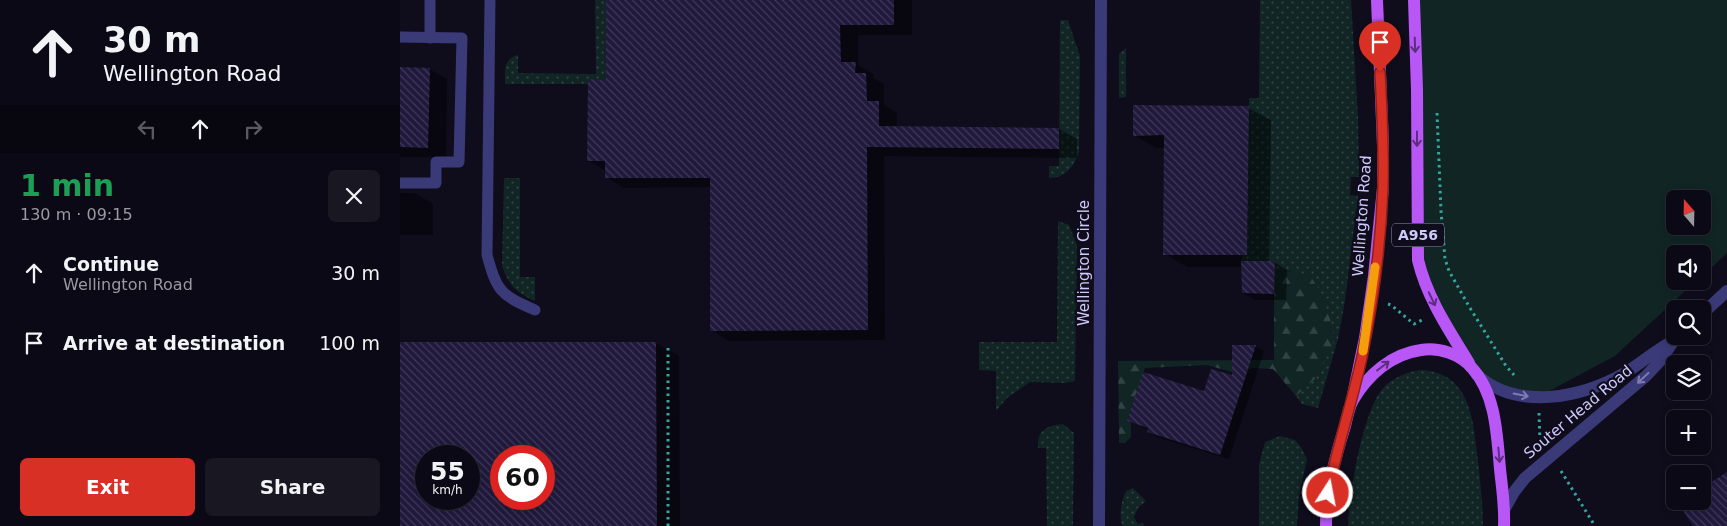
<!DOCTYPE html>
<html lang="en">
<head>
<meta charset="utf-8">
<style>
	body { margin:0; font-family:"DejaVu Sans",sans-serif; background:#191722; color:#f1f3f6; height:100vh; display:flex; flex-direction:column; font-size:19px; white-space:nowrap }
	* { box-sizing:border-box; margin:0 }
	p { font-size:16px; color:#9a9aa0 }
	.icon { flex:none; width:28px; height:28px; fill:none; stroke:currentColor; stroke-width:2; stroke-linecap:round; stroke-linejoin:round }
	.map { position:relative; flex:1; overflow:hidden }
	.drawer { display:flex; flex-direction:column; background:#0b0915; width:400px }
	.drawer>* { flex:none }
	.guide { background:#0b0915; color:#f1f3f6; overflow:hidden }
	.needle { width:32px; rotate:340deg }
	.tools { position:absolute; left:1266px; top:190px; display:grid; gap:10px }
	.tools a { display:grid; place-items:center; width:45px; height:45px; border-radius:8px; background:#0b0915; box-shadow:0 2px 8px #0003,0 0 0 1px #2b2a34; font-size:25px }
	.speed { position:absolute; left:15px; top:445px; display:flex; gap:10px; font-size:25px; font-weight:700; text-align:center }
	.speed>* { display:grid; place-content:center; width:65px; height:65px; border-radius:50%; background:#0b0915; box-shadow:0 2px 8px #0003,0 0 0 1px #2b2a34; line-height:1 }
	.speed small { font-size:12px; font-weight:400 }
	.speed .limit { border:8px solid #d22; background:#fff; color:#111 }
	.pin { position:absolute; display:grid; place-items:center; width:42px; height:42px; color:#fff; margin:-51px -21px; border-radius:50% 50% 50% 0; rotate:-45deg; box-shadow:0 0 5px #0007 }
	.pin .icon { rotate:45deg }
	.me { position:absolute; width:55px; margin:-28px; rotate:11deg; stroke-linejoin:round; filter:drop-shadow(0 0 4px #0008) }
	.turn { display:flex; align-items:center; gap:18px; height:105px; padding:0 20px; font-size:22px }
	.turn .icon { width:65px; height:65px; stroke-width:2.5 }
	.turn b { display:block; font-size:35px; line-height:42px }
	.lanes { display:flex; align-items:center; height:48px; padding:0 20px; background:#0003; justify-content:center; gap:25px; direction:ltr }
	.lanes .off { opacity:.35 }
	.round { display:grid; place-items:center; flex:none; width:52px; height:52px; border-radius:8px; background:#191722 }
	.summary { display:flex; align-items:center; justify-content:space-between; height:85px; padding:0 20px }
	h1 { font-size:30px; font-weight:700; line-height:38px; color:#1e9e55 }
	.button { display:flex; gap:10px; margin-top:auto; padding:10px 20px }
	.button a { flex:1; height:58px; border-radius:8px; background:#d93025; color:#fff; font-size:20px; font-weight:700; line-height:58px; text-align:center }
	.button a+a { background:#191722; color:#f1f3f6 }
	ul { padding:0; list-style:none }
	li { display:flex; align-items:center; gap:15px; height:70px; padding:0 20px }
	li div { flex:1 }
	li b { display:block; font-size:19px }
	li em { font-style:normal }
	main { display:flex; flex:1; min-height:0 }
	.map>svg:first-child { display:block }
</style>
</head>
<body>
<main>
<section class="drawer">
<div class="guide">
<div class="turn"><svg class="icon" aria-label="ahead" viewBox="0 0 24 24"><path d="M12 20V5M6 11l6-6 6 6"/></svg><div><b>30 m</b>Wellington Road</div></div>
<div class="lanes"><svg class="icon off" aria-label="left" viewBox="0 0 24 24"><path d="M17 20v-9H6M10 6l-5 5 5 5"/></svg><svg class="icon" aria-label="ahead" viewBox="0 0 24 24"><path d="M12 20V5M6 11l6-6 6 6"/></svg><svg class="icon off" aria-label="right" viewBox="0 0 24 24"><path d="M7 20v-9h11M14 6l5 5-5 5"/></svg></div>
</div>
<div class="summary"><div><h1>1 min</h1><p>130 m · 09:15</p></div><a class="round"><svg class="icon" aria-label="close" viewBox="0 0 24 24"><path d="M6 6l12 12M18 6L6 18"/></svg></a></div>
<ul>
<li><svg class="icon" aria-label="ahead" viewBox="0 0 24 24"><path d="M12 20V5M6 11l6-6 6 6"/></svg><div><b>Continue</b><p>Wellington Road</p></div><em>30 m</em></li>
<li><svg class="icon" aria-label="arrive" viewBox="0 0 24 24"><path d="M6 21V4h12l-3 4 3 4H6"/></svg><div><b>Arrive at destination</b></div><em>100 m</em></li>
</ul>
<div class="button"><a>Exit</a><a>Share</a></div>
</section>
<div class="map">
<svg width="1327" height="526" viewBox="0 0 1327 526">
	<defs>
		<pattern id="grass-dots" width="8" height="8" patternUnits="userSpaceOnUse" patternTransform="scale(1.25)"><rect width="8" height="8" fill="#102524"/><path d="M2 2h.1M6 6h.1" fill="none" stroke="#324345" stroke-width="1.8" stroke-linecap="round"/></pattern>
		<pattern id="forest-firs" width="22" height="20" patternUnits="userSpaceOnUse" patternTransform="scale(1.25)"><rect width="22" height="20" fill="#102524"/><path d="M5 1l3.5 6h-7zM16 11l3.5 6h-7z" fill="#324345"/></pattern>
		<pattern id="building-back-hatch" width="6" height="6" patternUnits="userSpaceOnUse" patternTransform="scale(1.25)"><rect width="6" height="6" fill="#20193c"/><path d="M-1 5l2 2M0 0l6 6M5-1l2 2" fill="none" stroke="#3f3959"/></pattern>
	</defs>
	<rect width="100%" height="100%" fill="#0f0c1c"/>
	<!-- grass -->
	<g fill="url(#grass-dots)">
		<path d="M195 0H206V80L188 79V84H105C105 71 103 58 118 55V73L196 74Z"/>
		<path d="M860 0H951L958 117 959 177H951L950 195 958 196 945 301 938 339 918 408 902 404 896 396 915 379 896 271 874 272V261H841L842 255H847L849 98H859Z"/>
		<path d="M660 20H668L680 56 679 152C674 167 665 178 649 178V166H659Z"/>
		<path d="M726 48V97L719 98V54Z"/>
		<path d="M104 178H120V277H135V301C116 292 109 286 102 266Z"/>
		<path d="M658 221 669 225 677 245 675 381 665 383 630 382 607 398 596 411V371L579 370V342H657Z"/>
		<path d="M1020 370C1072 372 1073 422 1078 460 1080 482 1083 504 1083 526H948C949 495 963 406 985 386 995 377 1007 372 1020 370Z"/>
		<path d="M663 424 674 433 673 526H647L646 448H638C637 430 646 426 663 424Z"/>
		<path d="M880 436 895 440 901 447 907 459 899 496 897 526H859V464L865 442Z"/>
		<path d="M733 488 746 501 738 508 734 517 738 524 743 523 744 526H722C719 514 721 502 726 491Z"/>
	</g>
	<!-- forest -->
	<path fill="url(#forest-firs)" d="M896 271 911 277 922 294 933 329V343L915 379 896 396 873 369 853 368 835 373 807 365 745 368 727 421 731 423V437L725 443H719L718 361 874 360V272Z"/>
	<!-- park -->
	<path fill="#102524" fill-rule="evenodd" d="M1014 0H1327V253L1303 276 1302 254H1275V281H1296L1215 356 1138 397 1086 382 1023 280ZM1275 199H1302V226H1275Z"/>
	<!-- shadow -->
	<g fill="#0007" fill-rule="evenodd">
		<path d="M208 0H512V35H458V65L473 74V78L484 84V105L497 113V127L659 129 677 139V158L484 156 485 340 329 341 311 330 312 187 224 188 206 177V171L188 160 208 81Z"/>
		<path d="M0 68 29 69 47 79 46 157H0Z"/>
		<path d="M848 108 871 120 869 262H874L887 270 886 300H855L843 293V267H787L765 254V148H756L734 135Z"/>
		<path d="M0 193H15L33 204V235H0Z"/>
		<path d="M0 343H256L279 356 280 526H0ZM26 456H69V499H26ZM101 456H144V499H101Z"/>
		<path d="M855 346 864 351 829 459 757 437 748 432 749 430 729 421 805 393 833 377Z"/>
	</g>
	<!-- building -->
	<g fill="url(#building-back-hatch)" fill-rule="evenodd">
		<path d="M206 0H494V25H440L441 62H456L455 73H466L467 101H479V126L659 128V149L467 147 468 330 310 331V178H205V161H187L188 79 206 80Z"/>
		<path d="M0 67 30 68 28 148 0 147Z"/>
		<path d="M733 105 849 106 847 255H763L764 135 733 136Z"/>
		<path d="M841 261H875L874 294 842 293Z"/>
		<path d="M0 342H256L257 526H0ZM26 456H69V499H26ZM101 456H144V499H101Z"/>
		<path d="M832 345H856L820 455 747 432 748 428 727 421 743 372 804 391 811 369 832 375Z"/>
		<path d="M1327 472V526H1293L1277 501H1302V488Z"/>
	</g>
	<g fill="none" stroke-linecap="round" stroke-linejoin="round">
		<!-- path -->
		<g stroke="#33a79e" stroke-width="3" stroke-dasharray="2.5 4" stroke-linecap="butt">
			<path d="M1037 113 1041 211 1045 259 1049 271 1070 308 1106 366 1114 375"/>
			<path d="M988 304 991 305 1014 324 1024 319"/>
			<path d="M1139 413 1140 442"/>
			<path d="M1161 471 1195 526"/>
			<path d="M268 526V344"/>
		</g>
		<!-- service -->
		<g stroke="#3b3a79" stroke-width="11">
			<path d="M90 0 87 255C97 291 100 295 135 310"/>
			<path d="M0 37 62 38 59 162H36V183H0"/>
			<path d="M30 38V0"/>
		</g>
		<!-- minor -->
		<path stroke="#3b3a79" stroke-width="12" d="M699 526 701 0"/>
		<!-- tertiary -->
		<g stroke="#3b3a79" stroke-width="12">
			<path d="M1302 314 1327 291"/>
			<path d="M1077 375C1118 411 1181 398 1225 373 1241 363 1256 350 1273 341"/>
			<path d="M1104 510 1114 492 1125 478 1246 376 1261 360 1274 340"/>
		</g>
		<!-- primary -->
		<g stroke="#b857f6" stroke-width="12">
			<path d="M1014 0 1017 90 1018 260C1027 298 1049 330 1069 363"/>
			<path d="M953 395 965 338 974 276 983 188V145L977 0"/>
			<path d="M926 526C926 491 935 458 945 426 947 417 949 407 953 400 968 375 991 354 1021 350 1039 347 1060 354 1072 368 1096 394 1097 436 1100 469 1102 488 1105 507 1104 526"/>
		</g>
	</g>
	<!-- one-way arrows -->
	<defs><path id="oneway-shaft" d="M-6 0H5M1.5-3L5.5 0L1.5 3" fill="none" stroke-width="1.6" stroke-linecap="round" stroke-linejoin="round" transform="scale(1.25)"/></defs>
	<g stroke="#5b2e7e">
		<use href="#oneway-shaft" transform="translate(1015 45) rotate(88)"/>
		<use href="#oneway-shaft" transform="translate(1017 139) rotate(90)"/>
		<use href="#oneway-shaft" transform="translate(1032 299) rotate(64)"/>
		<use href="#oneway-shaft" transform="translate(983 366) rotate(-37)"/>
		<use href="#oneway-shaft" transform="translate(1099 455) rotate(85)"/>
	</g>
	<g stroke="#7e7bb4">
		<use href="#oneway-shaft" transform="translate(1243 378) rotate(137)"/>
		<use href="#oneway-shaft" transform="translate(1121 395) rotate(11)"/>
	</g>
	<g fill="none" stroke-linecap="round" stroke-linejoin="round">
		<!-- route casing -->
		<g stroke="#8d1f18" stroke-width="12">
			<path id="route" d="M928 493C937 447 952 403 962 357 973 303 981 241 983 187 984 149 982 110 980 72"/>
		</g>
		<!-- route -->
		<use href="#route" stroke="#d93025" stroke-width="9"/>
		<!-- slow -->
		<path stroke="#f59e0b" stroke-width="9" d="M963 351 975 267"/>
	</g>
	<g text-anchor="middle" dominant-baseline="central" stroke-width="4.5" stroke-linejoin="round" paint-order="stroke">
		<!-- shield labels -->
		<rect fill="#0f0c1c" stroke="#9591b9" stroke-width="1" x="992" y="223.5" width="52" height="23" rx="4"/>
		<g font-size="14" font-weight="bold" fill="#cfcafc">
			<text x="1018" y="235">A956</text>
		</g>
		<!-- street labels -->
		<g font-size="15" fill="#cfcafc" stroke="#0f0c1c">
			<text transform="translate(962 216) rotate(-86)">Wellington Road</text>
			<text transform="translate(684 263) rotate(-90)">Wellington Circle</text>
			<text transform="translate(1178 412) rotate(-40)">Souter Head Road</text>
		</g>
	</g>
</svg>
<div class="tools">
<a><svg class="needle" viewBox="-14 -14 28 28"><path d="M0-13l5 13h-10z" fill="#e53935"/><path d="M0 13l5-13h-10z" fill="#9a9aa0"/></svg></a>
<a><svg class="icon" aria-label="sound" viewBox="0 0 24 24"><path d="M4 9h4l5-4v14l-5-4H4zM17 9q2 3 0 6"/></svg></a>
<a><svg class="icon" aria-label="search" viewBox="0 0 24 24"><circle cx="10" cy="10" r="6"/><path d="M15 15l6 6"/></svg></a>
<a><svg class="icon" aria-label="layers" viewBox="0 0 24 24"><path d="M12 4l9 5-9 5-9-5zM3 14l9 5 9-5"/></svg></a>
<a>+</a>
<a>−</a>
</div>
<div class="speed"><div>55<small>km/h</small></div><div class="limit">60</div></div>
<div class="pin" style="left:980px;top:72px;background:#d93025"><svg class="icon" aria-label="arrive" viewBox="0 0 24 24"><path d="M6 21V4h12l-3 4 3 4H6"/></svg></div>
<svg class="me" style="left:928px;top:493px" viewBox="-20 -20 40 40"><circle r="17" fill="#d93025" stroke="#fff" stroke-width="3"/><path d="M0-11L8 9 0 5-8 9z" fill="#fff"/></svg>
</div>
</main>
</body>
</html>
